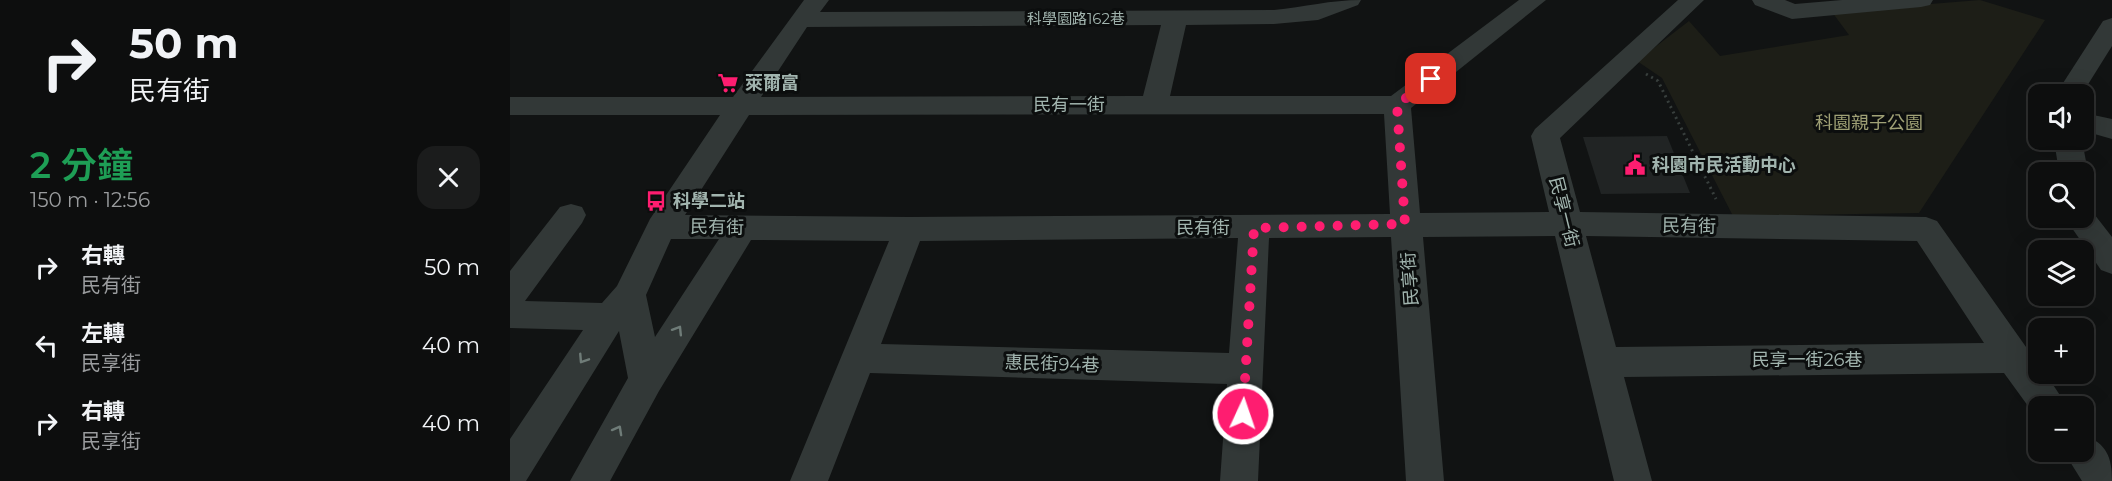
<!DOCTYPE html>
<html lang="zh-TW">
<head>
<meta charset="utf-8">
<style>
	body { margin:0; font-family:Montserrat,"Noto Sans TC",sans-serif; background:#1b1c1c; color:#f1f3f6; height:100vh; display:flex; flex-direction:column; font-size:22px; white-space:nowrap }
	* { box-sizing:border-box; margin:0 }
	p { font-size:20px; color:#9a9c9e }
	.icon { flex:none; width:33px; height:33px; fill:none; stroke:currentColor; stroke-width:2; stroke-linecap:round; stroke-linejoin:round }
	.map { position:relative; flex:1; overflow:hidden }
	.sheet { display:flex; flex-direction:column; background:#0d0e0e; width:510px }
	.sheet>* { flex:none }
	.top-card { background:#0d0e0e; color:#f1f3f6; overflow:hidden }
	.controls { position:absolute; left:1518px; top:84px; display:grid; gap:12px }
	.controls a { display:grid; place-items:center; width:66px; height:66px; border-radius:12px; background:#0d0e0e; box-shadow:0 6px 24px #0002,0 0 0 2px #2d2e2e; font-size:30px }
	.pin { position:absolute; display:grid; place-items:center; width:51px; height:51px; color:#fff; margin:-26px; border-radius:12px; box-shadow:0 3px 9px #0006 }
	.me { position:absolute; width:66px; margin:-33px; rotate:3deg; stroke-linejoin:round; filter:drop-shadow(0 0 4px #0008) }
	.turn { display:flex; align-items:center; gap:21px; height:126px; padding:0 30px; font-size:27px }
	.turn .icon { width:78px; height:78px; stroke-width:2.5 }
	.turn b { display:block; font-size:42px; line-height:51px }
	.round { display:grid; place-items:center; flex:none; width:63px; height:63px; border-radius:18px; background:#1b1c1c }
	.overview { display:flex; align-items:center; justify-content:space-between; height:102px; padding:0 30px }
	h1 { font-size:36px; font-weight:600; line-height:45px; color:#1e9e55 }
	ul { padding:0; list-style:none }
	li { display:flex; align-items:center; gap:18px; height:78px; padding:0 30px }
	li div { flex:1 }
	li b { display:block; font-size:22px }
	li em { font-style:normal }
	main { display:flex; flex:1; min-height:0 }
	.map>svg:first-child { display:block }
</style>
</head>
<body>
<main>
<section class="sheet">
<div class="top-card">
<div class="turn"><svg class="icon" aria-label="right" viewBox="0 0 24 24"><path d="M7 20v-9h11M14 6l5 5-5 5"/></svg><div><b>50 m</b>民有街</div></div>
</div>
<div class="overview"><div><h1>2 分鐘</h1><p>150 m · 12:56</p></div><a class="round"><svg class="icon" aria-label="close" viewBox="0 0 24 24"><path d="M6 6l12 12M18 6L6 18"/></svg></a></div>
<ul>
<li><svg class="icon" aria-label="right" viewBox="0 0 24 24"><path d="M7 20v-9h11M14 6l5 5-5 5"/></svg><div><b>右轉</b><p>民有街</p></div><em>50 m</em></li>
<li><svg class="icon" aria-label="left" viewBox="0 0 24 24"><path d="M17 20v-9H6M10 6l-5 5 5 5"/></svg><div><b>左轉</b><p>民享街</p></div><em>40 m</em></li>
<li><svg class="icon" aria-label="right" viewBox="0 0 24 24"><path d="M7 20v-9h11M14 6l5 5-5 5"/></svg><div><b>右轉</b><p>民享街</p></div><em>40 m</em></li>
</ul>
</section>
<div class="map">
<svg width="1602" height="481" viewBox="0 0 1602 481">
	<rect width="100%" height="100%" fill="#111313"/>
	<!-- green -->
	<path fill="#1d1e17" d="M1470 0 1535 20 1409 213 1223 216 1152 78 1127 61 1179 21 1210 56 1339 35 1322 12Z"/>
	<!-- building -->
	<path fill="#212424" d="M1157 136 1180 193 1091 194 1073 137Z"/>
	<g fill="none" stroke-linecap="round" stroke-linejoin="round">
		<!-- path -->
		<path stroke="#383f3d" stroke-width="3" stroke-dasharray="2 4" stroke-linecap="butt" d="M1136 74 1148 81 1206 199"/>
		<!-- minor -->
		<g fill="#323837" fill-rule="evenodd">
			<path d="M294 0H319L310 12 764 10C794 7 821 0 851 0L848 5 808 20 764 24 676 25 660 96H881L1009 0H1036L901 108 910 213 1039 212 1021 136 1025 129 1168 0H1194L1050 138 1070 212 1416 217 1427 221 1528 364V374H1536L1557 406H1528V418L1526 417 1494 373 1114 377 1142 481H1104L1045 236 913 237 934 481H896L881 237 759 238 748 481H710L717 384 360 373 318 481H280L379 241 241 240 149 391 100 481H60L118 378 109 331 16 481H0V439L73 330 0 328V271L50 207 61 204 72 207 76 215 72 223 15 301 92 303 107 286 140 219 210 115H0V97H223ZM651 25 633 96 251 97 297 27ZM874 114 880 214 399 217 175 215 239 115ZM1076 236 1407 241 1474 343 1106 347ZM728 238 719 353 371 344 410 241ZM161 239H209L145 337 136 295Z"/>
			<path d="M1242 0H1275L1285 4 1332 0H1423L1420 5 1411 7 1282 19 1245 5Z"/>
			<path d="M1602 18V46L1572 94H1546L1593 21Z"/>
			<path d="M1574 113 1602 119V139L1574 131Z"/>
			<path d="M1544 140H1572L1578 172 1574 179V172H1549Z"/>
			<path d="M1574 208 1581 210 1602 237V274L1591 270 1555 218H1574Z"/>
			<path d="M1574 435C1597 444 1602 457 1602 481H1572L1554 452H1574Z"/>
		</g>
	</g>
	<!-- one-way arrows -->
	<defs><path id="oneway-chevron" d="M-2-3.5L2.5 0L-2 3.5" fill="none" stroke-width="1.6" stroke-linecap="round" stroke-linejoin="round" transform="scale(1.5)"/></defs>
	<g stroke="#6f7c78">
		<use href="#oneway-chevron" transform="translate(168 330) rotate(-58)"/>
		<use href="#oneway-chevron" transform="translate(73 359) rotate(123)"/>
		<use href="#oneway-chevron" transform="translate(108 430) rotate(-61)"/>
	</g>
	<g fill="none" stroke-linecap="round" stroke-linejoin="round">
		<!-- route -->
		<path stroke="#fe1d70" stroke-width="10" stroke-dasharray="0 18" d="M733 414 744 228 895 224 887 105 921 79"/>
	</g>
	<!-- icons -->
	<defs>
		<g id="supermarket-bare" transform="scale(1.62)"><path d="M-6-5.5h2.5l.6 2H6L4.5 2H-2.5L-4.4-4H-6ZM-1.5 3.2a1.3 1.3 0 1 0 .1 0ZM3 3.2a1.3 1.3 0 1 0 .1 0Z" fill="#fe1d70" stroke="#0c0e0e" stroke-width="2.5" paint-order="stroke"/></g>
		<g id="civic-bare" transform="scale(1.62)"><path d="M-.6-6.5H3V-4.5H.6V-3L4-1V1h2V6H-6V1h2V-1L-.6-3ZM-1.2 2.5V6h2.4V2.5Z" fill="#fe1d70" stroke="#0c0e0e" stroke-width="2.5" paint-order="stroke"/></g>
		<g id="bus-bare" transform="scale(1.62)"><path d="M-5-6H5V4H4V6H2V4H-2V6H-4V4H-5ZM-3.5-4V0h7V-4ZM-3.5 1.2v1.5H-2V1.2ZM2 1.2v1.5H3.5V1.2Z" fill="#fe1d70" stroke="#0c0e0e" stroke-width="2.5" paint-order="stroke"/></g>
	</defs>
	<g fill-rule="evenodd">
		<use href="#supermarket-bare" x="218" y="83"/>
		<use href="#civic-bare" x="1125" y="165"/>
		<use href="#bus-bare" x="146" y="201"/>
	</g>
	<g text-anchor="middle" dominant-baseline="central" stroke-width="6" stroke-linejoin="round" paint-order="stroke">
		<!-- far-street labels -->
		<g font-size="15" fill="#a1b4ae" stroke="#0c0e0e">
			<text x="566" y="18">科學園路162巷</text>
		</g>
		<!-- poi labels -->
		<g font-size="18" font-weight="bold" fill="#a1b4ae" stroke="#0c0e0e" text-anchor="start">
			<text x="235" y="83">萊爾富</text>
			<text x="1142" y="165">科園市民活動中心</text>
			<text x="163" y="201">科學二站</text>
		</g>
		<!-- street labels -->
		<g font-size="18" fill="#a1b4ae" stroke="#0c0e0e">
			<text x="559" y="105">民有一街</text>
			<text transform="translate(1054 212) rotate(76)">民享一街</text>
			<text transform="translate(1179 226) rotate(1)">民有街</text>
			<text transform="translate(207 227) rotate(1)">民有街</text>
			<text x="693" y="228">民有街</text>
			<text transform="translate(900 279) rotate(-94)">民享街</text>
			<text x="1297" y="360">民享一街26巷</text>
			<text transform="translate(542 364) rotate(2)">惠民街94巷</text>
		</g>
		<!-- park labels -->
		<g font-size="18" fill="#a0a176" stroke="#0c0e0e">
			<text x="1359" y="123">科園親子公園</text>
		</g>
	</g>
</svg>
<div class="controls">
<a><svg class="icon" aria-label="sound" viewBox="0 0 24 24"><path d="M4 9h4l5-4v14l-5-4H4zM17 9q2 3 0 6"/></svg></a>
<a><svg class="icon" aria-label="search" viewBox="0 0 24 24"><circle cx="10" cy="10" r="6"/><path d="M15 15l6 6"/></svg></a>
<a><svg class="icon" aria-label="layers" viewBox="0 0 24 24"><path d="M12 4l9 5-9 5-9-5zM3 14l9 5 9-5"/></svg></a>
<a>+</a>
<a>−</a>
</div>
<div class="pin" style="left:921px;top:79px;background:#d93025"><svg class="icon" aria-label="arrive" viewBox="0 0 24 24"><path d="M6 21V4h12l-3 4 3 4H6"/></svg></div>
<svg class="me" style="left:733px;top:414px" viewBox="-20 -20 40 40"><circle r="17" fill="#fe1d70" stroke="#fff" stroke-width="3"/><path d="M0-11L8 9 0 5-8 9z" fill="#fff"/></svg>
</div>
</main>
</body>
</html>
